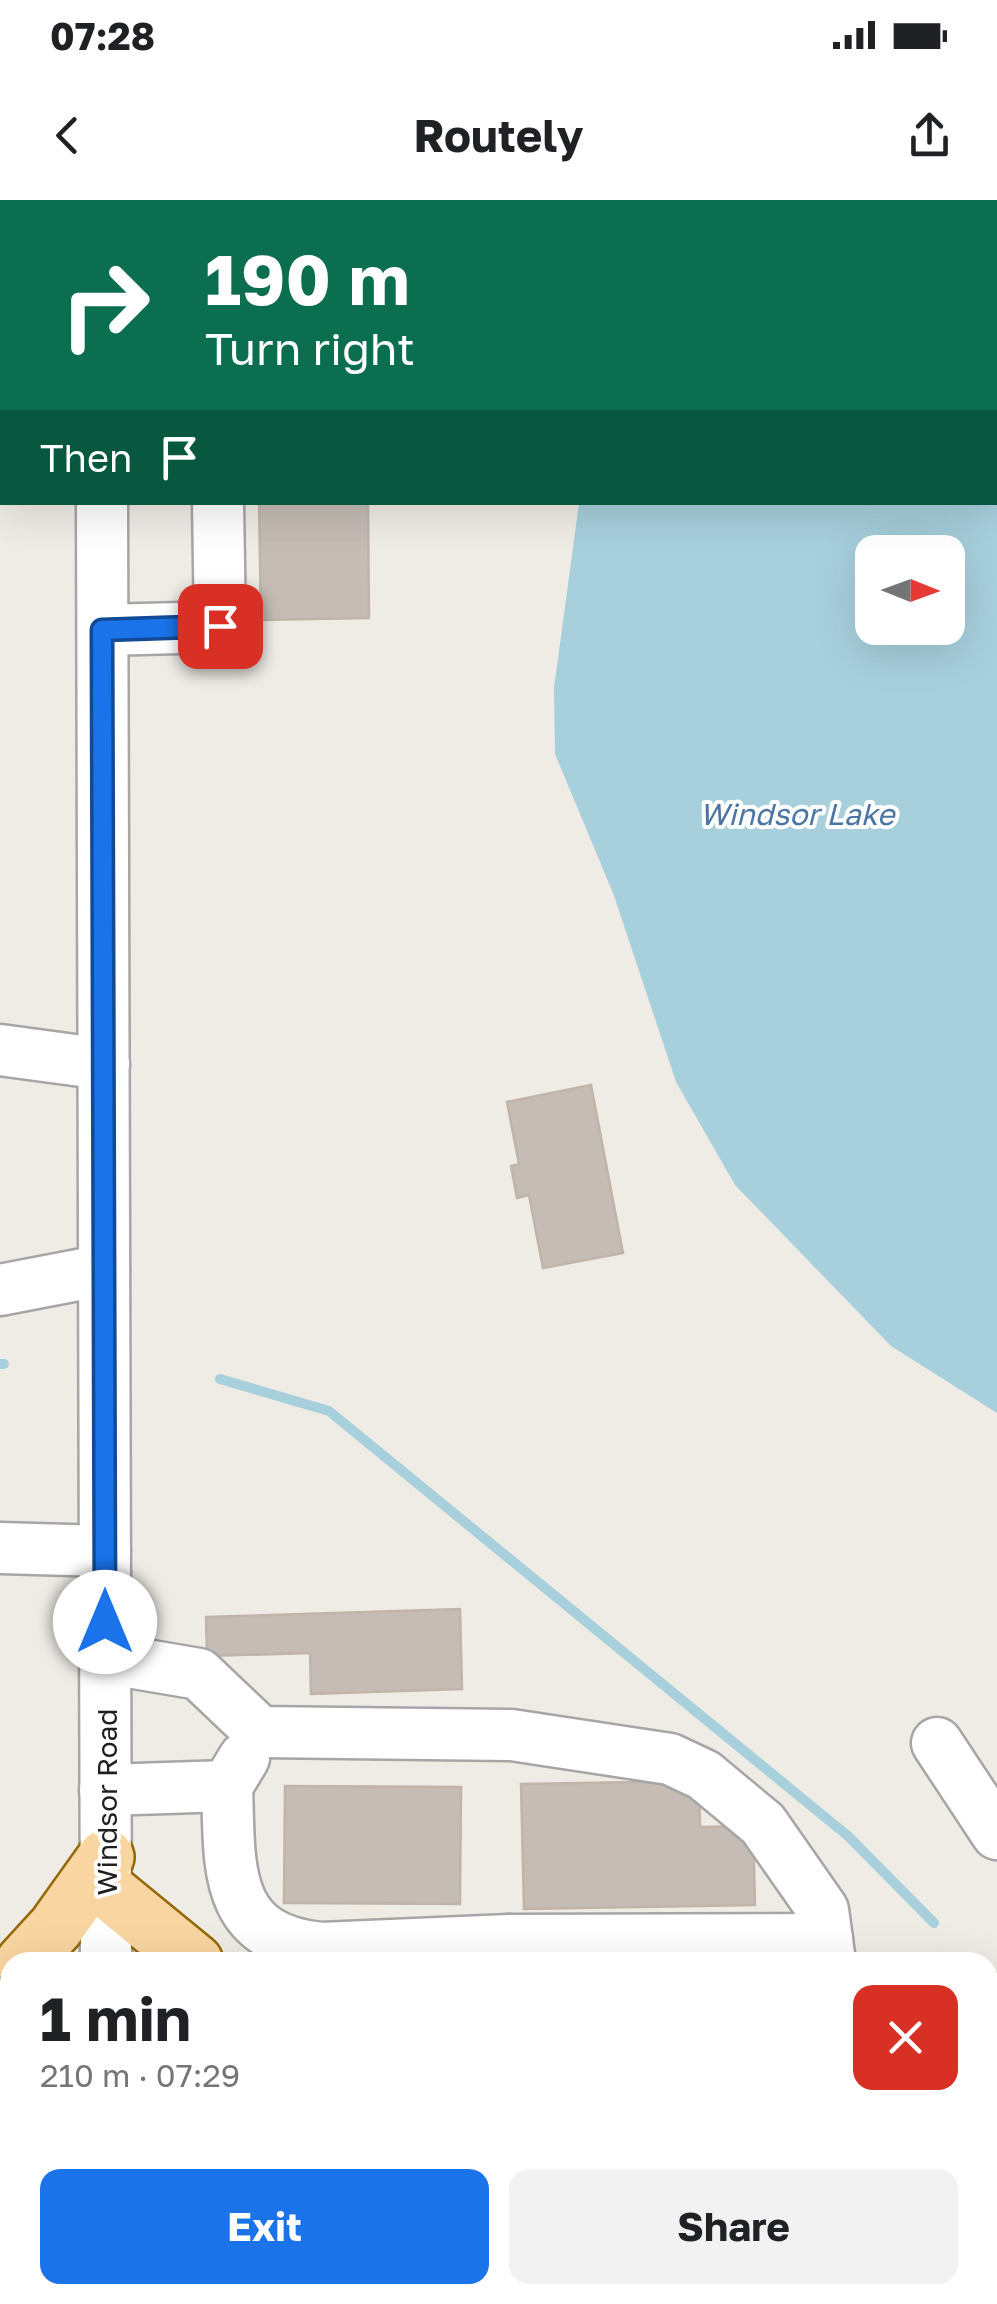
<!DOCTYPE html>
<html lang="en">
<head>
<meta charset="utf-8">
<style>
	body { margin:0; font-family:"Golos Text",sans-serif; background:#f2f2f2; color:#202124; height:100vh; display:flex; flex-direction:column; font-size:38px; white-space:nowrap }
	* { box-sizing:border-box; margin:0 }
	p { font-size:32px; color:#757577 }
	.icon { flex:none; width:55px; height:55px; fill:none; stroke:currentColor; stroke-width:2; stroke-linecap:round; stroke-linejoin:round }
	.map { position:relative; flex:1; overflow:hidden }
	.drawer { position:absolute; left:0px; top:1752px; width:998px; height:352px; display:flex; flex-direction:column; background:#fff; border-radius:30px 30px 0 0; box-shadow:0 10px 40px #0002 }
	.drawer>* { flex:none }
	.top-card { position:absolute; left:0px; top:0px; width:998px; height:305px; box-shadow:0 10px 40px #0002; background:#0b6e4f; color:#fff; overflow:hidden }
	.needle { width:65px; rotate:91deg }
	.controls { position:absolute; left:855px; top:335px; display:grid; gap:20px }
	.controls a { display:grid; place-items:center; width:110px; height:110px; border-radius:20px; background:#fff; box-shadow:0 10px 40px #0002; font-size:50px }
	.pin { position:absolute; display:grid; place-items:center; width:85px; height:85px; color:#fff; margin:-42px; border-radius:20px; box-shadow:0 5px 15px #0006 }
	.me { position:absolute; width:110px; margin:-55px; rotate:0deg; stroke-linejoin:round; filter:drop-shadow(0 0 8px #0008) }
	.turn { display:flex; align-items:center; gap:35px; height:210px; padding:0 40px; font-size:45px }
	.turn .icon { width:130px; height:130px; stroke-width:2.5 }
	.turn b { display:block; font-size:70px; line-height:85px }
	.then { display:flex; align-items:center; height:95px; padding:0 40px; background:#0003; gap:20px; font-size:38px }
	.round { display:grid; place-items:center; flex:none; width:105px; height:105px; border-radius:20px; background:#f2f2f2 }
	.headline { display:flex; align-items:center; justify-content:space-between; height:170px; padding:0 40px }
	h1 { font-size:60px; font-weight:700; line-height:75px }
	.cta { display:flex; gap:20px; margin-top:auto; padding:20px 40px }
	.cta a { flex:1; height:115px; border-radius:20px; background:#1a73e8; color:#fff; font-size:40px; font-weight:700; line-height:115px; text-align:center }
	.cta a+a { background:#f2f2f2; color:#202124 }
	.status { display:flex; justify-content:space-between; align-items:center; height:70px; padding:0 50px; background:#fff; direction:ltr }
	.status svg { height:28px; fill:currentColor }
	header { display:flex; justify-content:space-between; align-items:center; height:130px; padding:0 40px; background:#fff; font-size:45px; font-weight:700 }
	.map>svg:first-child { display:block }
</style>
</head>
<body>
<div class="status"><b>07:28</b><svg viewBox="0 0 49 12"><path d="M0 12V9h3v3zM5 12V6h3v6zM10 12V3h3v9zM15 12V0h3v12zM26 1h20v11H26zM47 4h2v5h-2z"/></svg></div>
<header><svg class="icon" aria-label="back" viewBox="0 0 24 24"><path d="M15 5l-7 7 7 7"/></svg>Routely<svg class="icon" aria-label="share" viewBox="0 0 24 24"><path d="M12 15V3M7 8l5-5 5 5M5 13v7h14v-7"/></svg></header>
<div class="map">
<svg width="997" height="2104" viewBox="0 0 997 2104">
	<rect width="100%" height="100%" fill="#efece6"/>
	<!-- water -->
	<path fill="#a7cfdc" fill-rule="evenodd" d="M995 241 997 242V1213L891 1146 735 985 676 882 613 693 555 554 554 488 579 303 995 302ZM872 352H948V428H872Z"/>
	<g fill="none" stroke-linecap="round" stroke-linejoin="round">
		<!-- stream -->
		<g stroke="#a7cfdc" stroke-width="10">
			<path d="M0 1164H4"/>
			<path d="M220 1179 329 1211 848 1636 934 1723"/>
		</g>
	</g>
	<!-- building -->
	<g fill="#c4bcb5" stroke="#c1b4a8" stroke-width="2.5">
		<path d="M259 302H368L369 418 261 420Z"/>
		<path d="M591 885 623 1053 543 1068 529 995 517 998 511 966 519 964 507 902Z"/>
		<path d="M460 1409 462 1489 311 1494 310 1453 207 1456 206 1417Z"/>
		<path d="M699 1581 700 1627 753 1626 755 1705 524 1709 521 1584Z"/>
		<path d="M285 1586 461 1587 460 1704 284 1703Z"/>
		<path d="M287 2095H369L377 2103 296 2104Z"/>
		<path d="M427 2095 725 2100V2104H427Z"/>
	</g>
	<g fill="none" stroke-linecap="round" stroke-linejoin="round">
		<!-- minor casing -->
		<g stroke="#a6a6a6" stroke-width="55">
			<g id="minor">
				<path d="M102 0V2"/>
				<path d="M102 302 106 1762"/>
				<path d="M103 430 220 427 218 302"/>
				<path d="M0 850 104 864"/>
				<path d="M0 1090 104 1070"/>
				<path d="M0 1348 105 1351"/>
				<path d="M105 1458 199 1474 260 1532 511 1535 670 1559 704 1575 763 1624 823 1710 830 1762"/>
				<path d="M937 1543 997 1634"/>
				<path d="M227 1586C230 1665 221 1738 321 1748L509 1740"/>
				<path d="M105 1590 227 1586 244 1558"/>
				<path d="M509 1762V1740L827 1739"/>
				<path d="M0 2066 2 2104"/>
				<path d="M109 2095V2104"/>
			</g>
		</g>
		<!-- major casing -->
		<g stroke="#956805" stroke-width="60">
			<g id="major">
				<path d="M106 1689 195 1762"/>
				<path d="M24 1762 56 1727 106 1657"/>
				<path d="M0 1829H10"/>
				<path d="M988 1873H997"/>
				<path d="M0 1906H10"/>
			</g>
		</g>
		<!-- minor -->
		<use href="#minor" stroke="#fff" stroke-width="50"/>
		<!-- major -->
		<use href="#major" stroke="#f9d5a1" stroke-width="55"/>
	</g>
	<g fill="none" stroke-linecap="round" stroke-linejoin="round">
		<!-- route casing -->
		<g stroke="#114b97" stroke-width="25">
			<path id="route" d="M105 1422 102 430 220 426"/>
		</g>
		<!-- route -->
		<use href="#route" stroke="#1a73e8" stroke-width="18"/>
	</g>
	<g text-anchor="middle" dominant-baseline="central" stroke-width="8" stroke-linejoin="round" paint-order="stroke">
		<!-- street labels -->
		<g font-size="28" fill="#1f1f1f" stroke="#fff">
			<text transform="translate(106 1602) rotate(-90)">Windsor Road</text>
		</g>
		<!-- water labels -->
		<g font-size="30" font-style="italic" fill="#4b76a4" stroke="#fff">
			<text x="797" y="614">Windsor Lake</text>
		</g>
	</g>
</svg>
<div class="controls">
<a><svg class="needle" viewBox="-14 -14 28 28"><path d="M0-13l5 13h-10z" fill="#e53935"/><path d="M0 13l5-13h-10z" fill="#757577"/></svg></a>
</div>
<div class="pin" style="left:220px;top:426px;background:#d93025"><svg class="icon" aria-label="arrive" viewBox="0 0 24 24"><path d="M6 21V4h12l-3 4 3 4H6"/></svg></div>
<svg class="me" style="left:105px;top:1422px" viewBox="-20 -20 40 40"><circle r="19" fill="#fff"/><path d="M0-13L10 11 0 6-10 11z" fill="#1a73e8"/></svg>
<div class="top-card">
<div class="turn"><svg class="icon" aria-label="right" viewBox="0 0 24 24"><path d="M7 20v-9h11M14 6l5 5-5 5"/></svg><div><b>190 m</b>Turn right</div></div>
<div class="then">Then<svg class="icon" aria-label="arrive" viewBox="0 0 24 24"><path d="M6 21V4h12l-3 4 3 4H6"/></svg></div>
</div>
<section class="drawer">
<div class="headline"><div><h1>1 min</h1><p>210 m · 07:29</p></div><a class="round" style="background:#d93025;color:#fff"><svg class="icon" aria-label="close" viewBox="0 0 24 24"><path d="M6 6l12 12M18 6L6 18"/></svg></a></div>
<div class="cta"><a>Exit</a><a>Share</a></div>
</section>
</div>
</body>
</html>
